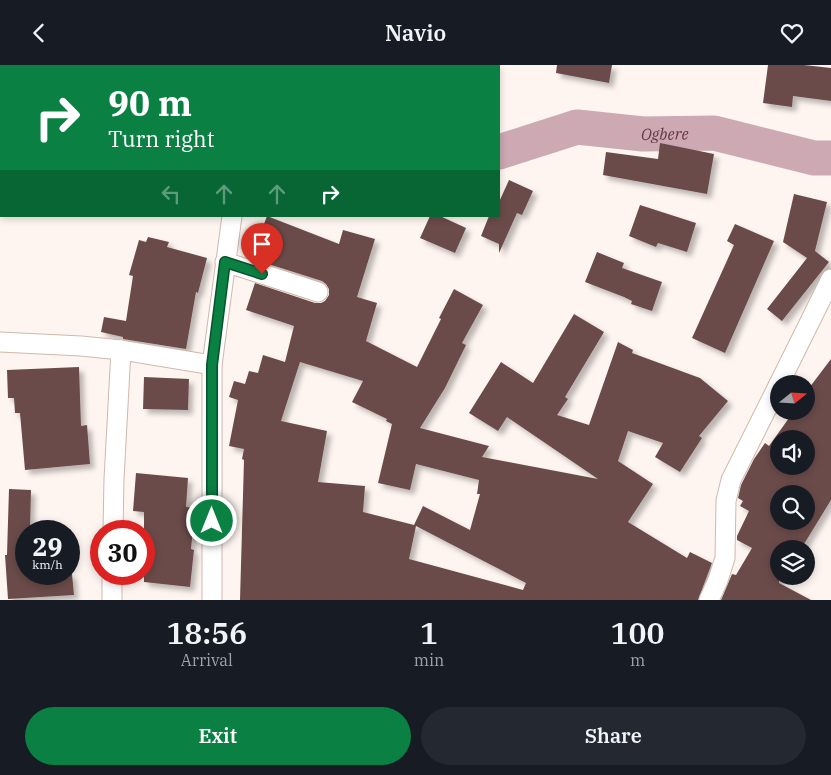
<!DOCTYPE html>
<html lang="en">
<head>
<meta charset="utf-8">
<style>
	body { margin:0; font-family:"IBM Plex Serif",serif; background:#242831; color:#f1f3f6; height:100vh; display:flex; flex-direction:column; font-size:19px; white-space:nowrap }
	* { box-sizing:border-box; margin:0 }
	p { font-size:16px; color:#9ea1a6 }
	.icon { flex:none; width:28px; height:28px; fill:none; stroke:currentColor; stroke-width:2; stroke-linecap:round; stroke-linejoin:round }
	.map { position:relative; height:535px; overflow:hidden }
	.drawer { display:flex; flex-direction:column; background:#171b24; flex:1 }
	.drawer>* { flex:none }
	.guide { position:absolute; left:0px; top:0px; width:500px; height:152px; box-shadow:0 2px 8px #0003; background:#0b8043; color:#fff; overflow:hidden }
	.needle { width:32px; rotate:72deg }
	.controls { position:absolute; left:770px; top:310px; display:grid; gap:10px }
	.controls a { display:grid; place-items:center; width:45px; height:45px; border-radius:50%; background:#171b24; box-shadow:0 2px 8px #0003; font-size:25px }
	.speed { position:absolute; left:15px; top:455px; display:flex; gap:10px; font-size:25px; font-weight:700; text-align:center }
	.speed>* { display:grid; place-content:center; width:65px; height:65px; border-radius:50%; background:#171b24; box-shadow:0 2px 8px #0003; line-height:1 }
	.speed small { font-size:12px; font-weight:400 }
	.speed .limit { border:8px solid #d22; background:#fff; color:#111 }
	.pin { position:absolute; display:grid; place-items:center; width:42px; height:42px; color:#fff; margin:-51px -21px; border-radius:50% 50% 50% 0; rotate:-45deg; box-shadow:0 0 5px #0007 }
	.pin .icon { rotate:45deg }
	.me { position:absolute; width:55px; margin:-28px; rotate:0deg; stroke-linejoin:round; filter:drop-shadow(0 0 4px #0008) }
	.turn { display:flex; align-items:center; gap:18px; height:105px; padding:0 25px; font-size:22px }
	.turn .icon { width:65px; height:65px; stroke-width:2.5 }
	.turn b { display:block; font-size:35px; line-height:42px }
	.lanes { display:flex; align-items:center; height:48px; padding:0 25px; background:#0003; justify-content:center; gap:25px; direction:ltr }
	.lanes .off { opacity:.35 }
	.eta { display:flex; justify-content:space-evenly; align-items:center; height:85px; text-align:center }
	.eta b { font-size:30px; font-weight:600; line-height:35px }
	.cta { display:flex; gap:10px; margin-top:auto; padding:10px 25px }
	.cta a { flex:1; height:58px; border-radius:30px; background:#0b8043; color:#fff; font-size:20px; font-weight:600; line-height:58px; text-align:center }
	.cta a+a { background:#242831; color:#f1f3f6 }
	header { display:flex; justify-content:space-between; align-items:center; height:65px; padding:0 25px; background:#171b24; font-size:22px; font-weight:600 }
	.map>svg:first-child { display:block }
</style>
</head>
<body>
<header><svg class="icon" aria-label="back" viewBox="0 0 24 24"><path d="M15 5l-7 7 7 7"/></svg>Navio<svg class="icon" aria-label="heart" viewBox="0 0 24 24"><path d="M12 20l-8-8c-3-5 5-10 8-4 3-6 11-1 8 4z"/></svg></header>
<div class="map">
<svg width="831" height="535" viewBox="0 0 831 535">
	<defs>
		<filter id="shadow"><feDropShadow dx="4.5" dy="4.5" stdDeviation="2.5" flood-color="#0004"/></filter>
	</defs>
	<rect width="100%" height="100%" fill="#fef5f0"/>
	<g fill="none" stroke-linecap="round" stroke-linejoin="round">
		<!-- river -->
		<g stroke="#cca9b3" stroke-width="35">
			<path d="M0 63H1"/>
			<path id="s1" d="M499 87 577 62 643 69 714 68 814 93H831"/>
		</g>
	</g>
	<!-- building -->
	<g fill="#6b4c49" fill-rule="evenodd" filter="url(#shadow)">
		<path d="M557 0H612L609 18 556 8Z"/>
		<path d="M768 0H804L831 3V36L793 31 792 42 763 38Z"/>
		<path d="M660 78 714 89 707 129 603 110 606 87 658 94Z"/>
		<path d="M509 115 533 126 522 150 517 148 499 188V179L481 171 489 151H499V137Z"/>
		<path d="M794 129 827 137 815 186 829 197 782 256 767 244 807 193 783 177Z"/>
		<path d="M640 140 696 158 687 187 658 178 656 182 629 171Z"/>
		<path d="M267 151 339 179 343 165 375 174 357 232 377 238 366 276 417 302 441 254 439 253 454 224 483 240 462 278 466 280 445 323 420 363 489 381 482 392 598 414 507 352 498 366 469 348 501 297 533 318 574 249 604 267 565 332 568 334 557 350 589 360 618 277 633 285 632 288 700 313 728 336 699 371 702 373 680 407 655 392 663 378 628 366 618 396 653 419 628 457 687 493 690 487 712 498 698 535H240L244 395 242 394 244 384 229 381 238 335 229 332 234 316 245 319 249 306 258 308 263 290 285 297 294 261 246 245 255 218 315 238H321L325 236 329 230V224L326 219 322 216 262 197 263 195 252 191ZM300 297 363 316 352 337 387 354 386 356 392 359 378 418 410 425 416 399 479 415 477 429H480L470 465 423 441 414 460 363 447 365 421 318 417 327 366 281 356ZM416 461 526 518 523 525 409 494Z"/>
		<path d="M430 151H440L466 163 455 188 420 173Z"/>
		<path d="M735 159 774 176 725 288 692 273 734 180 727 176Z"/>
		<path d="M148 172 169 177 167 182 207 193 198 228 196 227 186 284 123 274V272L101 267 104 252 126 256 133 211 129 210 139 175 146 177Z"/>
		<path d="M597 187 624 198 622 203 662 217 652 246 631 239 632 236 624 232 585 217Z"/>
		<path d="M831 294V435L801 484H779V518L811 535H721L732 509 736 510 752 483 737 475V471L749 446 740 441 743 436 738 433 741 420 754 394 765 378 769 381 794 346H806V327ZM779 374H806V401H779ZM779 429H806V456H779Z"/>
		<path d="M79 302 81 361 87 360 90 399 25 405 20 348H15L14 333H8L7 305Z"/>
		<path d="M144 312 189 314 188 345 143 344Z"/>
		<path d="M136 408 188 413 186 442 195 443 191 484 194 485 190 522 144 517V447L133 446Z"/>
		<path d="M9 424 31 425 30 465H26V509H72L74 530 8 534 5 490H7Z"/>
	</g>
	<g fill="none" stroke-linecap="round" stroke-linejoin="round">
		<!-- minor casing -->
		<g stroke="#cfb8ac" stroke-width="21">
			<g id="minor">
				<path d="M225 197 318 227"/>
				<path d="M0 277 81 281 121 285 212 300"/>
				<path d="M779 319 831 214"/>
				<path d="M113 466 114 414 121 285"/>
				<path d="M112 535V509"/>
				<path d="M212 535V300L232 151"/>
				<path d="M709 535 718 515 725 493 726 436 731 415 779 319"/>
			</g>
		</g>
		<!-- minor -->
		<use href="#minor" stroke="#fff" stroke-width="19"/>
	</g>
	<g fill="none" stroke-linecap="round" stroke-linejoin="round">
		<!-- route casing -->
		<g stroke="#07532c" stroke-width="12">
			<path id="route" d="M212 456V300L225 197 262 209"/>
		</g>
		<!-- route -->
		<use href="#route" stroke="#0b8043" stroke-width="9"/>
	</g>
	<g text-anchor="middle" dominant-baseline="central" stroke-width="5" stroke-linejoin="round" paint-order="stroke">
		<!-- water labels -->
		<g font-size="16" font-style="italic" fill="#673647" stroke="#fff">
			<text stroke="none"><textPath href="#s1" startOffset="170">Ogbere</textPath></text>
		</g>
	</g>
</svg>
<div class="controls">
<a><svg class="needle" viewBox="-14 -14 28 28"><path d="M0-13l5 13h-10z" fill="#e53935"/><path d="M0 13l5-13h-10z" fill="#9ea1a6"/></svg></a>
<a><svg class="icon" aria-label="sound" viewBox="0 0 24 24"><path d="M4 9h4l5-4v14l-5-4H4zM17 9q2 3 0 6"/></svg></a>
<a><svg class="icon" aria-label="search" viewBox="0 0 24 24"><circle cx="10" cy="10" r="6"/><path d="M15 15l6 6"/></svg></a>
<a><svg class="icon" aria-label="layers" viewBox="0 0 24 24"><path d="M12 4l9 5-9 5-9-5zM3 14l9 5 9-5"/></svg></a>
</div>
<div class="speed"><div>29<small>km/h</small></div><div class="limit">30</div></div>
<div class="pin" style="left:262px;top:209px;background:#d93025"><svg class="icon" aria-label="arrive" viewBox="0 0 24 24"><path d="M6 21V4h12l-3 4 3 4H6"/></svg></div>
<svg class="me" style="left:212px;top:456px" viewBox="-20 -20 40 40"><circle r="17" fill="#0b8043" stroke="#fff" stroke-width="3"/><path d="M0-11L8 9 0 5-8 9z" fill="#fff"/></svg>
<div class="guide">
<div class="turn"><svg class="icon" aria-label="right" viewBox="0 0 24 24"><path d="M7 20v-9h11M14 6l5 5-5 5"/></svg><div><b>90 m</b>Turn right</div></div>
<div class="lanes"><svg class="icon off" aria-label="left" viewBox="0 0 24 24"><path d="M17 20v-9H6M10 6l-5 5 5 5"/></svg><svg class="icon off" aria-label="ahead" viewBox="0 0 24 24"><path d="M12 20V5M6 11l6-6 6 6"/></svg><svg class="icon off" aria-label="ahead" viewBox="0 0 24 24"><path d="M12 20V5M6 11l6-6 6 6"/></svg><svg class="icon" aria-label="right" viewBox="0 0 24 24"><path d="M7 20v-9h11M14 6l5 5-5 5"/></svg></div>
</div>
</div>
<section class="drawer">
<div class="eta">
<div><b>18:56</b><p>Arrival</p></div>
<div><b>1</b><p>min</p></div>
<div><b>100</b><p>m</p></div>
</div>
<div class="cta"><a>Exit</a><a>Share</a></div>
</section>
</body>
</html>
